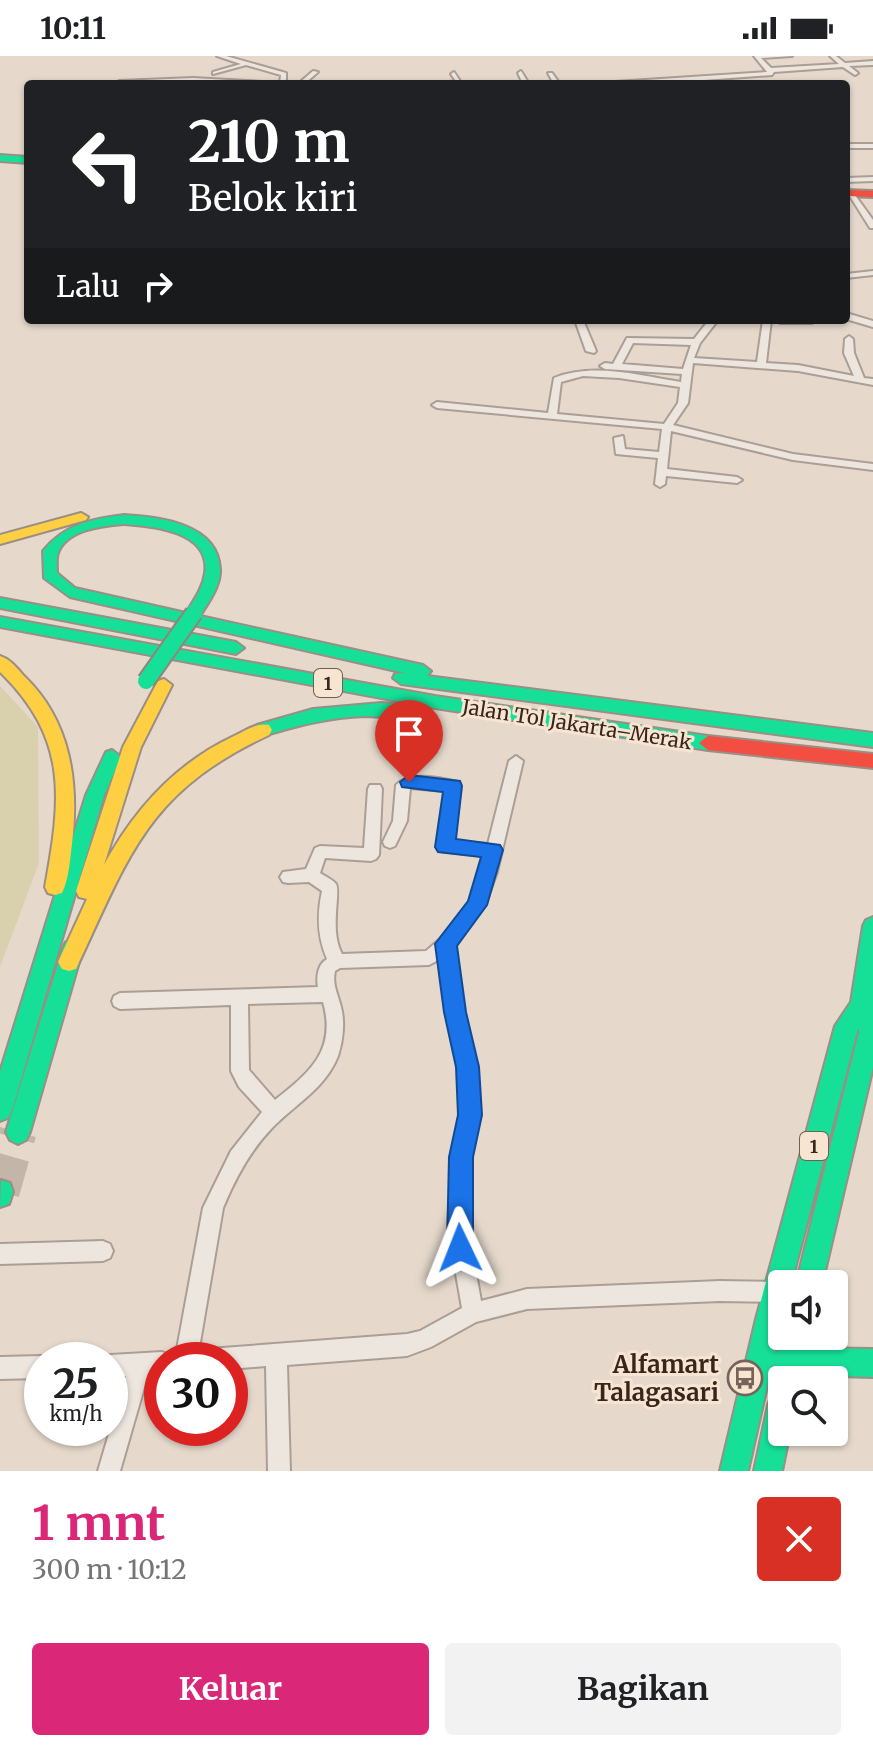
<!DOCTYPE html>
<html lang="id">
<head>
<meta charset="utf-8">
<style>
	body { margin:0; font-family:Merriweather,serif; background:#f2f2f2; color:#202124; height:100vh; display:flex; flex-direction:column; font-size:30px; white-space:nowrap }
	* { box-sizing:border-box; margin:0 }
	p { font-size:26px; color:#757577 }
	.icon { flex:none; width:44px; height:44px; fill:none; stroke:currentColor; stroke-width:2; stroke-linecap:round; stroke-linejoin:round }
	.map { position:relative; height:1415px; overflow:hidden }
	.panel { display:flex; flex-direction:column; background:#fff; flex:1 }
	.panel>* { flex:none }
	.hud { position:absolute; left:24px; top:24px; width:826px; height:244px; border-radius:8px; box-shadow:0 2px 6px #0004; background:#202124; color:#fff; overflow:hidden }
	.buttons { position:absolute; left:768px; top:1214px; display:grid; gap:16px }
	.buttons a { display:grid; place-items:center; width:80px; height:80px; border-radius:8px; background:#fff; box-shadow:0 2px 6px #0004; font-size:40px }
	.speed { position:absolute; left:24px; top:1286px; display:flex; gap:16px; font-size:40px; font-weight:700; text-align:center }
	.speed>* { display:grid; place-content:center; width:104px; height:104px; border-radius:50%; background:#fff; box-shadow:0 2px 6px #0004; line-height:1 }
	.speed small { font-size:20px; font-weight:400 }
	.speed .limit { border:12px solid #d22; background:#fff; color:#111 }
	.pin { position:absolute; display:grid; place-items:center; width:68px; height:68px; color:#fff; margin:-82px -34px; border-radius:50% 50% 50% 0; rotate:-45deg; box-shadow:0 0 8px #0007 }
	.pin .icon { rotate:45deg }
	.me { position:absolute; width:88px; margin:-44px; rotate:358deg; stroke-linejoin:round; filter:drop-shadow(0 0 6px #0008) }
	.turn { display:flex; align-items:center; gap:28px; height:168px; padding:0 32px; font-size:36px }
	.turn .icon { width:104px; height:104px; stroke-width:2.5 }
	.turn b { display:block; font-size:56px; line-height:68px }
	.then { display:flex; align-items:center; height:76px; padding:0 32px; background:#0003; gap:16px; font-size:30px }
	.round { display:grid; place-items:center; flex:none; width:84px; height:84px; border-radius:8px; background:#f2f2f2 }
	.summary { display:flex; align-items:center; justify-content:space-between; height:136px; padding:0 32px }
	h1 { font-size:48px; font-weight:700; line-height:60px; color:#db2777 }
	.button { display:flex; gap:16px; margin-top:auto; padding:16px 32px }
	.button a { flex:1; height:92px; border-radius:8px; background:#db2777; color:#fff; font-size:32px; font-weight:700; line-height:92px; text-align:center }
	.button a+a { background:#f2f2f2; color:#202124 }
	.status { display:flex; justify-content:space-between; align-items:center; height:56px; padding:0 40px; background:#fff; direction:ltr }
	.status svg { height:22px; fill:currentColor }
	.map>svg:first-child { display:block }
</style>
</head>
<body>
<div class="status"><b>10:11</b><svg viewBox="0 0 49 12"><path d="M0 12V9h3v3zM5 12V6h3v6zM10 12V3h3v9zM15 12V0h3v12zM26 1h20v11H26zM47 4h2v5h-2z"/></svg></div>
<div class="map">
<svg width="873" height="1415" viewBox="0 0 873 1415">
	<rect width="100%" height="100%" fill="#e6d9cc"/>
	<!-- green -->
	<path fill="#d9d1ad" d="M0 630 38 671 39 807 0 911Z"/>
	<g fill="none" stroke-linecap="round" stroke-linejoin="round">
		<!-- highway-tunnel -->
		<path stroke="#c3b5a9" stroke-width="37" stroke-dasharray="37 19" stroke-linecap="butt" d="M1 1136 18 1076"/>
		<!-- street casing -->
		<g stroke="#ab9e95" stroke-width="4">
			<g id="street">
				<path d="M217 0H226L286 17V28L193 26 178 28 119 25 193 22 280 27 281 19 246 9 213 18V16L241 8Z"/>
				<path d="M754 0H792L761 2 771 12 839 8 830 0H836L845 7 873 5V9L849 10 858 17 855 19 843 11 774 16 772 19 704 24 707 28H701L698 25 584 28 767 16Z"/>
				<path d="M313 15 318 16 304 28H298Z"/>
				<path d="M521 15 529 28H523L518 17Z"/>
				<path d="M454 16 462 28H435L456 25 451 18Z"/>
				<path d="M548 17H552L560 28H554Z"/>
				<rect x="846" y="88" width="27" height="4"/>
				<path d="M873 121V125L846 126 847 122Z"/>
				<path d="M852 135 873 164V172H870L848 137Z"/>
				<path d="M873 215V219L846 222V218Z"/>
				<path d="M846 257 873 265V271L846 263Z"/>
				<path d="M575 264H583L596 295 594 297 586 295Z"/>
				<path d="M709 264H718L700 287 694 302 757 306 763 264H771L766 307 798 309 854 320 844 297 845 283 849 280 853 283 854 297 864 322 873 323V329L798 315 693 307 688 347 673 369 793 398 873 408V414L793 404 671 375 667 413 737 421 742 424 737 427 666 420 665 428 660 431 655 428 658 402 616 398 614 382 623 380 625 393 659 396 662 373 437 352 432 349 437 346 548 357 554 322C594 306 640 320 681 326L682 318 605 313 600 310 605 307 613 308 627 282 694 283ZM633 287 691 289 683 313 622 308ZM583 320 619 322 680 331 678 347 664 368 557 358 561 326Z"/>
				<path d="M776 264H816L812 267H780Z"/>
				<path d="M516 700 523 705 497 816 485 849 454 890 464 956 477 1011 479 1059 470 1101 468 1173 481 1245 527 1233 720 1225 775 1226 782 1229V1243L775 1246 720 1245 527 1253 476 1266 431 1291 407 1300 287 1309 290 1415H268L266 1310 230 1313V1304H198L202 1297 209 1293 407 1278 420 1275 462 1252 448 1173 452 1101 461 1059 459 1011 446 956 440 903 429 909 340 912 335 915C332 929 338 938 341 951 345 966 343 985 338 1000 325 1033 295 1048 271 1073 250 1095 235 1123 223 1152L197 1304H175L203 1152 231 1095 262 1056 239 1031 231 1015V949L120 953 114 950 112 945 114 940 120 937 318 931C316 921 318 908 327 903 317 880 317 858 322 835L309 826 288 827 283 826 280 821 283 816 306 813 315 792 320 790 364 792 368 733 370 729H380L382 733 379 799 376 803 371 805 325 802 320 817C325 820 333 824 336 828 341 836 329 875 342 898L426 895 440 883 470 846 485 800 440 795 437 791 445 735 410 732 407 765 395 790 390 792 385 790 383 786 393 765 396 729C409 715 441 722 458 726L460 730 453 785 488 788 509 705ZM323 946C337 995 309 1017 275 1044L249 1014 248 948Z"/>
				<path d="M103 1185 110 1188 113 1195 110 1202 103 1205 0 1208V1188Z"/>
				<path d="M162 1296 170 1299 171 1304H162V1318H148L120 1415H98L126 1320 110 1321V1304L102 1302 110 1299Z"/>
				<path d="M42 1300 50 1304H42V1322L0 1323V1301Z"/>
			</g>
		</g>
		<!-- fast casing -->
		<g stroke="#9a8e85" stroke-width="4">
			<g id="fast">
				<path d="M0 99 28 101V107L0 105Z"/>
				<path d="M124 459C158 461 218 467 220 513 221 530 208 547 200 560L423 609 431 615 427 620 873 677V691L401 628 393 622 395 618 405 617 70 541 44 522 43 495C65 468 91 463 124 459ZM124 468C152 470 211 475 205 517 203 532 194 544 186 557L75 532 57 517C57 512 56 502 58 497 67 473 103 470 124 468Z"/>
				<path d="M0 542 236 586 244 592 236 598 0 552Z"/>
				<path d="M0 561 435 640 708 680 717 687 708 694 435 652 0 571Z"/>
				<path d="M381 647 399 648 408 654C399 665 378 660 365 660 329 661 297 670 263 680L254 674 257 669 313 653Z"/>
				<path d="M112 694 121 701 104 739 12 1054 8 1062 0 1065V1016L86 739 106 696Z"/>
				<path d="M873 861V1011L822 1228H796L859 976 858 972 791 1228H782V1264L775 1297 781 1293 784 1280H810L808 1292 873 1293V1321L803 1319 802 1324H782V1376H790L782 1415H754L768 1349 772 1339 782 1335 774 1324 776 1315 772 1308 748 1415H720L756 1263 835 970 851 946 863 870 866 864Z"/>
				<path d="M73 883 80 886 83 892 30 1076 26 1084 18 1088 10 1084 6 1076 63 892 66 886Z"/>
				<path d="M1 1124 10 1127 13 1136 9 1148 0 1151Z"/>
			</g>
		</g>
		<!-- slow casing -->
		<g stroke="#9a8e85" stroke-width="4">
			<g id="slow">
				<path d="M81 457 88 461 86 464 0 488V479Z"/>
				<path d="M0 600C10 603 17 612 24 620 71 665 79 726 72 788 70 803 69 823 62 837L55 839 48 837 45 831C61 743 69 683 0 616Z"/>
				<path d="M164 623 172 629 141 691 104 809C134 754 176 707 234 680 245 675 257 666 269 669L272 674 269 679C147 736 130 798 76 913L69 915 62 913 58 906 87 843 79 841 76 835 123 691 158 625Z"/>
			</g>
		</g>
		<!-- jam casing -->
		<g stroke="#9a8e85" stroke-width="4">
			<g id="jam">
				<path d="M846 134 873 135V141L846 140Z"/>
				<path d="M708 680 873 698V712L708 694 699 687Z"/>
			</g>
		</g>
		<!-- street -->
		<use href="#street" fill="#ede6de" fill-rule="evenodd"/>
		<!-- fast -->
		<use href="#fast" fill="#16e098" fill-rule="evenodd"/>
		<!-- slow -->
		<use href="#slow" fill="#ffcf43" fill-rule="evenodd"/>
		<!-- jam -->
		<use href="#jam" fill="#f24e42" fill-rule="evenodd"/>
		<!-- fast-bridge casing -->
		<g stroke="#90847c" stroke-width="20" stroke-linecap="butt">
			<path id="fast-bridge" d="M146 625 194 557"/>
		</g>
		<!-- fast-bridge -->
		<use href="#fast-bridge" stroke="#16e098" stroke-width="16"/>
	</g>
	<!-- route -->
	<path fill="#1a73e8" stroke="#114b97" stroke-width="2" d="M409 719 460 725 462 730 456 783 500 789 503 794 487 849 457 890 466 956 479 1011 482 1059 473 1101V1192L470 1201 460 1205 451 1201 447 1192 449 1101 458 1059 456 1011 444 956 435 888 468 845 481 801 438 796 435 791 443 736 402 731 400 726Z"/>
	<!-- icons -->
	<defs>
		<g id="bus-ring" transform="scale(1.8)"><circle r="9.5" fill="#f7e5d1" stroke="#76645a" stroke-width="1.5"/><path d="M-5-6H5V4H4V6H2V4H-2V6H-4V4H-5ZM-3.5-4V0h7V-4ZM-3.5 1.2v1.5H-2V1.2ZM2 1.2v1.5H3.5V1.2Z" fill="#76645a"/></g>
	</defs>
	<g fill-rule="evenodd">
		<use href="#bus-ring" x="745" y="1322"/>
	</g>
	<g text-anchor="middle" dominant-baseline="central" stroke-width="6" stroke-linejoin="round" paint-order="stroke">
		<!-- shield labels -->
		<g fill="#f7e5d1" stroke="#725f52" stroke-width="2">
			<rect x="314" y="613" width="28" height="28" rx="6"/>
			<rect x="800" y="1076" width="28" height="28" rx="6"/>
		</g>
		<g font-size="18" font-weight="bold" fill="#39251c">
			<text x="328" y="627">1</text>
			<text x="814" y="1090">1</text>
		</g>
		<!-- street labels -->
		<g font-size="20" fill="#39251c" stroke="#f7e5d1">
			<text transform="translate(577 668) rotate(9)">Jalan Tol Jakarta–Merak</text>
		</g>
		<!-- near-poi labels -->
		<g font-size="24" font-weight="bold" fill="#39251c" stroke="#f7e5d1" text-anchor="end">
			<text x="719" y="1308">Alfamart<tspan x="719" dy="28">Talagasari</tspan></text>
		</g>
	</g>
</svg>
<div class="buttons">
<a><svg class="icon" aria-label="sound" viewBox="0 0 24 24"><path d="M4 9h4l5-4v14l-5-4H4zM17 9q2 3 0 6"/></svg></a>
<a><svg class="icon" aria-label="search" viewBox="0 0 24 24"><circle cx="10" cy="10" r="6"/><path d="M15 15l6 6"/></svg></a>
</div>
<div class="speed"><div>25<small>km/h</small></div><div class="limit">30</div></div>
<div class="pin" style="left:409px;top:726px;background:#d93025"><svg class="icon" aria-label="arrive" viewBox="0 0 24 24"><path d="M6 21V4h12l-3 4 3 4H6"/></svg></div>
<svg class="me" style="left:460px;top:1192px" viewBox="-20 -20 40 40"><path d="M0-17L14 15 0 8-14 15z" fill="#1a73e8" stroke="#fff" stroke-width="4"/></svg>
<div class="hud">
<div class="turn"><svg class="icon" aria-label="left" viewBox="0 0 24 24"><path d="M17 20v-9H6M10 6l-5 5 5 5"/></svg><div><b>210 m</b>Belok kiri</div></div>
<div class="then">Lalu<svg class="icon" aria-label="right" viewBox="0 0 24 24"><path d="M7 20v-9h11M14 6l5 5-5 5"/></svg></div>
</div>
</div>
<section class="panel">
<div class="summary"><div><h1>1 mnt</h1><p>300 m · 10:12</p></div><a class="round" style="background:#d93025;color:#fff"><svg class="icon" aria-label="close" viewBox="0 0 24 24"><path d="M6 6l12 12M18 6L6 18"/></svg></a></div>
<div class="button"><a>Keluar</a><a>Bagikan</a></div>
</section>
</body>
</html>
